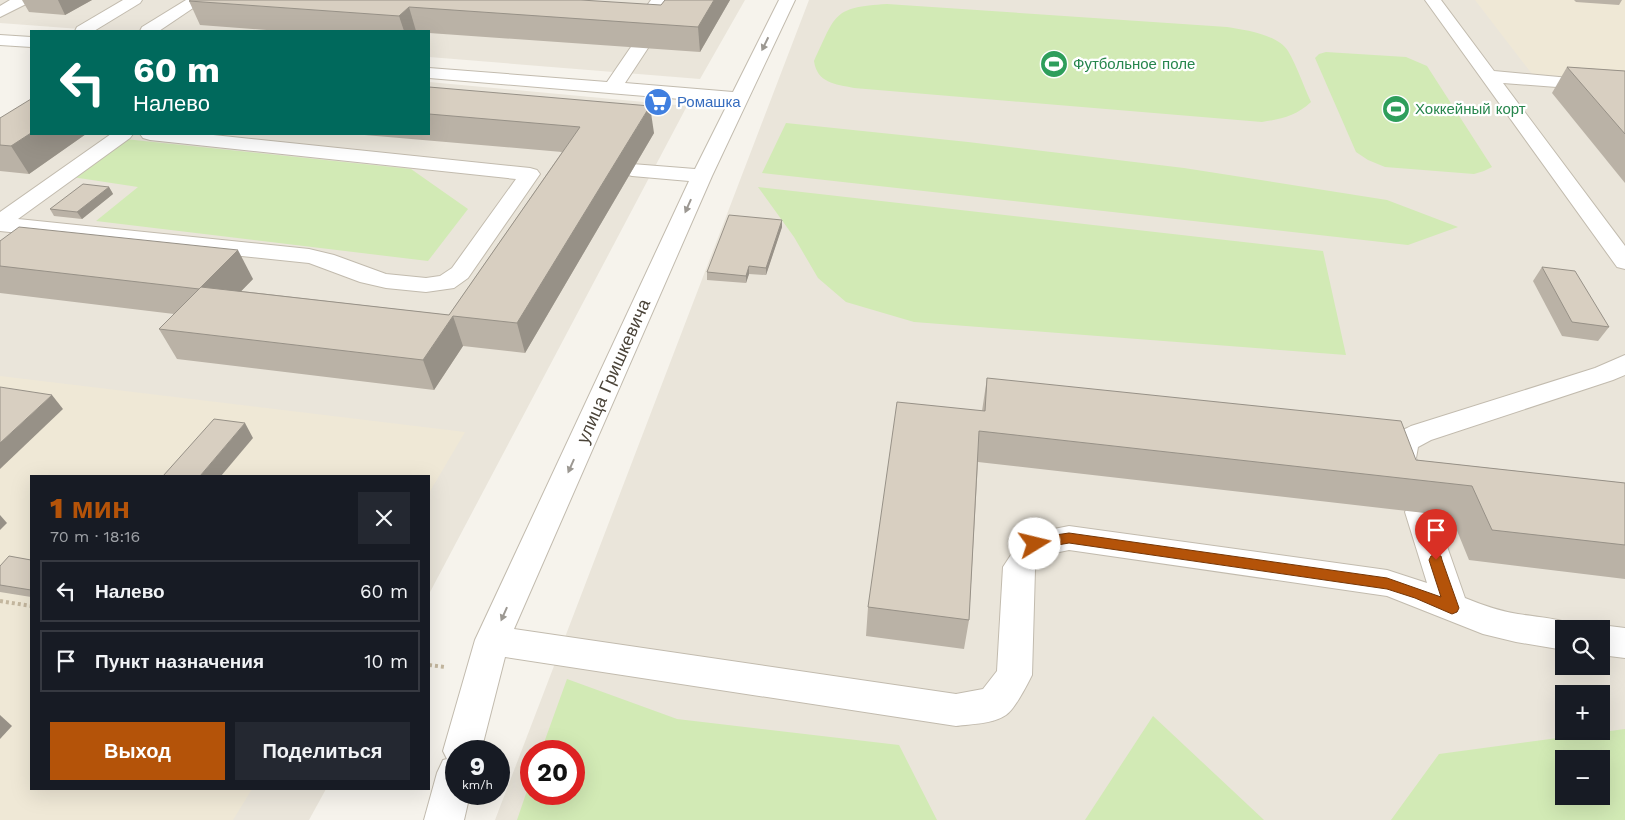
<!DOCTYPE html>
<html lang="ru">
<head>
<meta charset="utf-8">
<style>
	body { margin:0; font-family:"Work Sans",sans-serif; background:#242831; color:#f1f3f6; height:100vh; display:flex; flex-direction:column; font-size:19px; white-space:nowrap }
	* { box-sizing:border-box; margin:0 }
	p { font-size:16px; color:#9ea1a6 }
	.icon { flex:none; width:28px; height:28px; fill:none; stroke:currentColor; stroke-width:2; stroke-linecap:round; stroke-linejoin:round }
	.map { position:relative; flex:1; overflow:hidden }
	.sheet { position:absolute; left:30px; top:475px; width:400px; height:315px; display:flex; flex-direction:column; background:#171b24; border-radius:0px; box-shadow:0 5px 20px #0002 }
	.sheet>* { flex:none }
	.banner { position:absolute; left:30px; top:30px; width:400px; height:105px; border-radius:0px; box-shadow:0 5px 20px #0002; background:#00695c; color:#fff; overflow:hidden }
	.buttons { position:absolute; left:1555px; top:620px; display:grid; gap:10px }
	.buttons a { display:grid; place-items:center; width:55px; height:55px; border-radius:0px; background:#171b24; box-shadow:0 5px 20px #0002; font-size:25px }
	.speed { position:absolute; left:445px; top:740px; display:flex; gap:10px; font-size:25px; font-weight:700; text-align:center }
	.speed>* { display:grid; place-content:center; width:65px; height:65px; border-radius:50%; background:#171b24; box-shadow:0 5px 20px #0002; line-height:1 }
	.speed small { font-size:12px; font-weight:400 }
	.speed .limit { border:8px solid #d22; background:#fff; color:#111 }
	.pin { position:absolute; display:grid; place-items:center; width:42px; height:42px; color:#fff; margin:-51px -21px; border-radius:50% 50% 50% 0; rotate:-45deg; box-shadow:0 0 5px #0007 }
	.pin .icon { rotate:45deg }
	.me { position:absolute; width:55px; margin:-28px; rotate:81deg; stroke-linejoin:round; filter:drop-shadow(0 0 4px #0008) }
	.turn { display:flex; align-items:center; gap:18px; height:105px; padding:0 20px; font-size:22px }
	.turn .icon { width:65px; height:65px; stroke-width:2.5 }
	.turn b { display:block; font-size:35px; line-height:42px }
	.round { display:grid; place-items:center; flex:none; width:52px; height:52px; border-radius:0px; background:#242831 }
	.head { display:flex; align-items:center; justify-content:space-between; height:85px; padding:0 20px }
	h1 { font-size:30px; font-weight:800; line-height:38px; color:#b45309 }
	.action { display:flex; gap:10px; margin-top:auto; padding:10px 20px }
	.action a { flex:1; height:58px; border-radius:0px; background:#b45309; color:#fff; font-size:20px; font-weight:800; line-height:58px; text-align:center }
	.action a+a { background:#242831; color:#f1f3f6 }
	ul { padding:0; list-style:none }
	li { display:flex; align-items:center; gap:15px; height:62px; margin:0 10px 8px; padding:0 10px; border:2px solid #363941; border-radius:0px }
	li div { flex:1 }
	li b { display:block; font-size:19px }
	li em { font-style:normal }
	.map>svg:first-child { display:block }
</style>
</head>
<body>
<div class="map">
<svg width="1625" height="820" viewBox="0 0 1625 820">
	<rect width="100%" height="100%" fill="#f6f3ec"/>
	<!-- residential -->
	<g fill="#eae5da" fill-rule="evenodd">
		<path d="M0 0H745L700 79 429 57V31H107L0 23Z"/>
		<path d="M809 0H1625V820H495ZM1564 629H1601V666H1564ZM1564 694H1601V731H1564ZM531 751H574V794H531ZM1564 759H1601V796H1564Z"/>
		<path d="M429 82 687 106 429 594V476H31V789H326L309 820H0V126L31 134H429Z"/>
	</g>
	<!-- education -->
	<g fill="#efe8d6">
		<path d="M1475 0H1625V80L1532 74Z"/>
		<path d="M0 376 465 432 429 493V476H31V789H252L233 820H0Z"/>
	</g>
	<!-- green -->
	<g fill="#d2eab5" fill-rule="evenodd">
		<path d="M887 4 1227 27C1245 30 1277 34 1288 51 1297 66 1303 85 1311 102 1296 116 1282 119 1262 122L854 88C835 84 817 83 814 61 836 15 832 7 887 4Z"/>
		<path d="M1326 52 1406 57 1427 66 1492 167 1484 171 1474 174 1385 167 1368 160 1356 152 1315 58 1319 54Z"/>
		<path d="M786 123 968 142 1184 168 1387 200 1458 227 1408 245 762 173Z"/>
		<path d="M125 139 411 169 468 209 428 261 96 221 138 187 72 177Z"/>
		<path d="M758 187 1323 251 1346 355 914 322 846 302 818 278 794 237Z"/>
		<path d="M567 679 677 719 899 745 937 820H517L531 779V794H574V751H541Z"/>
		<path d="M1153 716 1264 820H1085Z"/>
		<path d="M1625 729V820H1391L1439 754ZM1564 759H1601V796H1564Z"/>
	</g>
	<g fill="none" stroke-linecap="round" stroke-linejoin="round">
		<!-- minor casing -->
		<g stroke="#c2bbae" stroke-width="2">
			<g id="minor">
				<path d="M10 0H30L28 3 0 17V6Z"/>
				<path d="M123 0H142L140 3 94 31H75L77 27Z"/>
				<path d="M186 0H205L159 31H140L142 27Z"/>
				<path d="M651 0H667L651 22C641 25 628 23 618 20L616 17 618 14H641Z"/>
				<path d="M779 0H795L712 176 514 629 956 694 983 689 997 671 1003 567 1024 535 1069 526 1387 570 1427 583 1405 512 1409 504 1420 500 1431 504 1435 512 1465 598C1482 605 1499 611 1518 614 1537 617 1557 618 1576 625L1578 629H1564V650L1516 642 1483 634 1387 596 1069 550 1045 555 1035 569 1032 675C1027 685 1015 709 1006 715 993 724 971 724 956 726L505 657 481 751H456V794H470L464 820H424L437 773 443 760 447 759 443 751 475 640 689 181 632 176 625 174 622 170 625 166 632 164 695 169 728 103 429 78V68L607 82 633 44H645L648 48 625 83 733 92Z"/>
				<path d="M1425 0H1441L1494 71 1602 81 1605 85 1602 89 1596 90 1503 83 1625 246V269L1617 267Z"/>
				<path d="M0 35 31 37V47L0 45Z"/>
				<path d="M111 134H133L130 138 18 219 309 249 334 255 386 274 426 278 440 276 452 268 516 179 150 140 143 138 140 134H204L530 168 537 170 540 174 468 278 454 288 426 292 386 288 360 282 309 263 0 231V212Z"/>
				<path d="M1625 355V375L1613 380 1431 440 1418 447 1416 458 1422 474 1417 482 1407 485 1397 482C1390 469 1382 448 1393 436 1397 431 1406 429 1411 426L1595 368Z"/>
				<path d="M1601 625 1625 628V658L1601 655V629H1591Z"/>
			</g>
		</g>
		<!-- path -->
		<g stroke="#c4b79f" stroke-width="4" stroke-dasharray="3 3" stroke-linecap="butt">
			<path d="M0 601 31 606"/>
			<path d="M429 665 445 667"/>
		</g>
		<!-- minor -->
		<use href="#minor" fill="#fff" fill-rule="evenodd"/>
	</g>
	<!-- wall -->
	<g fill="#bab2a6">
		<path d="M22 0H92L65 15 29 12Z"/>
		<path d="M665 0H730L700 52 429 33V31H279L200 25 189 1 661 5Z"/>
		<path d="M1574 0H1622L1619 5 1576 2Z"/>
		<path d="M1567 67 1625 71V183L1552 93Z"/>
		<path d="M429 87 654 133 525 353 463 346 434 390 177 359 159 329 174 314 0 293V241L253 279 241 291 449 315 562 152 353 134H429Z"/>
		<path d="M0 118 31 134H86L29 174 0 171Z"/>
		<path d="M109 187 113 194 82 219 54 216 50 209Z"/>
		<path d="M782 220V227L766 275 749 274 746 283 707 280V272Z"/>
		<path d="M1542 267 1609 327 1598 341 1562 336 1533 281Z"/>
		<path d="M987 378 1416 460 1625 483V579L1469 560 1451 516 978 462 969 620 964 649 866 636 868 607 982 411Z"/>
		<path d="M31 560V597L0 592V566Z"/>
	</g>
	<!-- shaded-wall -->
	<g fill="#979187">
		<path d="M58 0H92L65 15Z"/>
		<path d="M714 0H730L700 52 698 27Z"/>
		<path d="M409 7 416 31H404L399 16Z"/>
		<path d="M650 106 654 133 525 353 517 323Z"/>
		<path d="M31 133V134H86L29 174 11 146Z"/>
		<path d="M109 187 113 194 82 219 77 212Z"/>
		<path d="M782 220V227L766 275V268Z"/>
		<path d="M238 250 253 279 215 318 199 289Z"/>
		<path d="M749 266V274L746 283V276Z"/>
		<path d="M453 316 463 346 434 390 423 360Z"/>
		<path d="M52 395 63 409 0 469V443Z"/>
		<path d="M245 423 253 438 221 476H200Z"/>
		<path d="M0 515 7 523 0 530Z"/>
		<path d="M0 715 12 726 0 739Z"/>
	</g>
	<!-- building -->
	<g fill="#d8cfc1" stroke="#979187">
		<path d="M191 0H581L661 5 665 0H714L698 27 409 7 399 16 189 1Z"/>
		<path d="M1567 67 1625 71V134Z"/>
		<path d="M429 87 650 106 517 323 453 316 423 360 159 329 201 287 449 315 580 127 429 114Z"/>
		<path d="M31 99V133L11 146 0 145V118Z"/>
		<path d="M83 184 109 187 77 212 50 209Z"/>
		<path d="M729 215 782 220 766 268 749 266 746 276 707 272Z"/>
		<path d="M19 227 238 250 199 289 0 266V241Z"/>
		<path d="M1542 267 1575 271 1609 327 1572 322Z"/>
		<path d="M987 378 1401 421 1416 460 1625 483V545L1492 530 1472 486 979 431 969 620 868 607 897 402 985 411Z"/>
		<path d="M0 387 52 395 0 443Z"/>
		<path d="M214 419 245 423 200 476H163Z"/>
		<path d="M9 556 31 560V590L0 585V566Z"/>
	</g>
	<!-- one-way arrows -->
	<defs><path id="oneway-solid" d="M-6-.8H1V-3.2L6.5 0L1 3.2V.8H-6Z" transform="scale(1.25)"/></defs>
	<g fill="#9c9892">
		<use href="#oneway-solid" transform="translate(765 44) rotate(116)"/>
		<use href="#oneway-solid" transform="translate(688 206) rotate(114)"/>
		<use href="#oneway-solid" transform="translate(571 466) rotate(114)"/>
		<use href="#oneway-solid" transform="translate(504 614) rotate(114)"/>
	</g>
	<!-- route -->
	<path fill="#b45309" stroke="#753606" d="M1069 533 1387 578 1441 597 1429 560 1431 556 1436 555 1441 556 1442 560 1459 608 1457 612 1452 614 1415 598 1387 589 1069 543 1035 549 1030 547 1028 544 1030 540 1035 538Z"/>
	<!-- icons -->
	<defs>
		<g id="stadium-disc" transform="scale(1.4375)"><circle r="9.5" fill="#2e9e5b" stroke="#fff"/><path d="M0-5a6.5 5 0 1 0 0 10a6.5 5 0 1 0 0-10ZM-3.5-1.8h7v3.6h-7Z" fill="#fff"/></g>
		<g id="supermarket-disc" transform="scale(1.4375)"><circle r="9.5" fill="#3f7fe0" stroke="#fff"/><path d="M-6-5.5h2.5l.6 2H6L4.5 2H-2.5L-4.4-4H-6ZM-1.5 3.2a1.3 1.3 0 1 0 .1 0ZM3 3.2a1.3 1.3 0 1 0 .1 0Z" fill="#fff"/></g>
	</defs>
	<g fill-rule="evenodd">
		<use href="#stadium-disc" x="1054" y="64"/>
		<use href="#supermarket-disc" x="658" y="102"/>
		<use href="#stadium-disc" x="1396" y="109"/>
	</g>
	<g text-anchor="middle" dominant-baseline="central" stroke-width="4.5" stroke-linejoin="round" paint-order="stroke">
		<!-- far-leisure labels -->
		<g font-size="15" fill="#27864d" stroke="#fff" text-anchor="start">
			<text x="1073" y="64">Футбольное поле</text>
			<text x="1415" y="109">Хоккейный корт</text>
		</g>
		<!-- far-shop labels -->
		<g font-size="15" fill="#366cbe" stroke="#fff" text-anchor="start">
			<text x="677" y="102">Ромашка</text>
		</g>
		<!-- street labels -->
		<g font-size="18" fill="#4b4439" stroke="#fff">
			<text transform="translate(613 371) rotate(-66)">улица Гришкевича</text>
		</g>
	</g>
</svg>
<div class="buttons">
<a><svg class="icon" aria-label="search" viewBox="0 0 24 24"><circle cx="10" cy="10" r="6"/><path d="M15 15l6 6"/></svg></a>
<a>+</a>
<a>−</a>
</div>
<div class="speed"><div>9<small>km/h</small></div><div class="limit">20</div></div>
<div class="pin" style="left:1436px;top:560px;background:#d93025"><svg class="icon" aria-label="arrive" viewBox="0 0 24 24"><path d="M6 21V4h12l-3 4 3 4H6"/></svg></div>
<svg class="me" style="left:1035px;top:544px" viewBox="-20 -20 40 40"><circle r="19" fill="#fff"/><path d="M0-13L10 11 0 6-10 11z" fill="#b45309"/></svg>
<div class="banner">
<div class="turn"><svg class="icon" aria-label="left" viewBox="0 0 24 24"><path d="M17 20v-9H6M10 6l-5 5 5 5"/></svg><div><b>60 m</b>Налево</div></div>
</div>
<section class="sheet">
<div class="head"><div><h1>1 мин</h1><p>70 m · 18:16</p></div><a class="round"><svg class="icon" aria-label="close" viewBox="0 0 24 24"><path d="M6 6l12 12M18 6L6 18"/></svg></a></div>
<ul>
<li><svg class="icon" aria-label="left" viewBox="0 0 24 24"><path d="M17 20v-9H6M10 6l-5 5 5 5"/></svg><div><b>Налево</b></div><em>60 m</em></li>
<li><svg class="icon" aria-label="arrive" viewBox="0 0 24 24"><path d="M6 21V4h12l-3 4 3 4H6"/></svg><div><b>Пункт назначения</b></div><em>10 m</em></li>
</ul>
<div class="action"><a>Выход</a><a>Поделиться</a></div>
</section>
</div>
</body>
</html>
